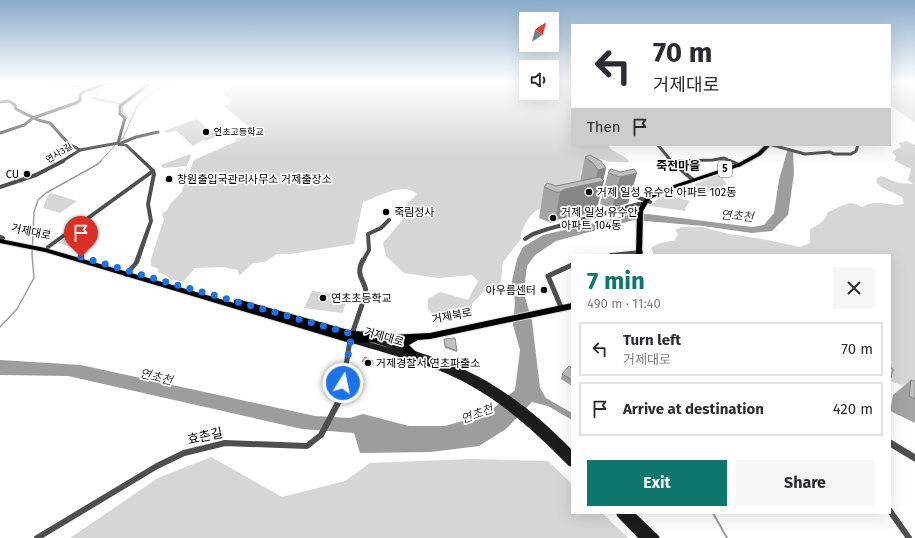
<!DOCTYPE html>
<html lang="en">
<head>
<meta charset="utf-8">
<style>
	body { margin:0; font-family:"Fira Sans","Noto Sans KR",sans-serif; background:#f7f7f7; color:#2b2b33; height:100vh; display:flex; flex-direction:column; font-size:15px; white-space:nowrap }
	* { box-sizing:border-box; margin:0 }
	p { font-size:13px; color:#7c7c81 }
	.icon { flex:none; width:22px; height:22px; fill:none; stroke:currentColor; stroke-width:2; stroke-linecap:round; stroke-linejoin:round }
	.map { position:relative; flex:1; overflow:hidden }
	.side { position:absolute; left:571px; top:254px; width:320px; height:260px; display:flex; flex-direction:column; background:#fff; border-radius:0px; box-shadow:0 4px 16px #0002 }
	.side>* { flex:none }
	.top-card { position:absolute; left:571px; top:24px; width:320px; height:122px; border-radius:0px; box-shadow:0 4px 16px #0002; background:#fff; color:#2b2b33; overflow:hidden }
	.needle { width:26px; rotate:36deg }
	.tools { position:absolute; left:519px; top:12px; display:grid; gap:8px }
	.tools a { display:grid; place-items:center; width:40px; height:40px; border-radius:0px; background:#fff; box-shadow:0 4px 16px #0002; font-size:20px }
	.pin { position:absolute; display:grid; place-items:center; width:34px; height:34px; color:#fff; margin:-41px -17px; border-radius:50% 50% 50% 0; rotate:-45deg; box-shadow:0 0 4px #0007 }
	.pin .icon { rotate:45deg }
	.me { position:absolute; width:44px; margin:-22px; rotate:10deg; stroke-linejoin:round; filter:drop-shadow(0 0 3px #0008) }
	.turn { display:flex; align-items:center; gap:14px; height:84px; padding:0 16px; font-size:18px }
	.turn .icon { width:52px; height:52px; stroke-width:2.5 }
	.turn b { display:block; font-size:28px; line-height:34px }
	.then { display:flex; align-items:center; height:38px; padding:0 16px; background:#0003; gap:8px; font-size:15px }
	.round { display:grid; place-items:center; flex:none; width:42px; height:42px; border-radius:0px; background:#f7f7f7 }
	.overview { display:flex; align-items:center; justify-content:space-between; height:68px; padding:0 16px }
	h1 { font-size:24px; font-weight:700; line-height:30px; color:#0f766e }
	.action { display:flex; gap:8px; margin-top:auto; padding:8px 16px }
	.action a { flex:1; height:46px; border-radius:0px; background:#0f766e; color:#fff; font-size:16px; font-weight:700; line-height:46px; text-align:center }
	.action a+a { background:#f7f7f7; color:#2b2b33 }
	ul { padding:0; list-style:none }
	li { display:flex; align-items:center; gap:12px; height:54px; margin:0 8px 6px; padding:0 8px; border:2px solid #e1e1e2; border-radius:0px }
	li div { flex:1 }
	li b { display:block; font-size:15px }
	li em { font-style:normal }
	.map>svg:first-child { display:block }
</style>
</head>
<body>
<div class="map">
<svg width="915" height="538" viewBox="0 0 915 538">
	<rect width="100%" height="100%" fill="#fff"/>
	<!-- green -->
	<g fill="#d6d6d6">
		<path d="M273 81 285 83 287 81H526V93H552V81H572V145H608C612 153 624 154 630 162H610L600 159 581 171 579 184 533 213 526 222 521 233V239L503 262 500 288 482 293 472 304V315L453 319 435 318 428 308V299L440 292 468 300 478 281 472 275 439 278 404 273 386 256 383 243 405 217 404 207 417 194C403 181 378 197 363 202L354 244 290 254H277L265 262 253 263 239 276 238 270 223 267 195 268 183 282 170 279 166 275 157 272 159 269 151 266V259L164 219 162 214 167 210 171 203 181 193 194 160 248 136 235 141 236 139 255 132 224 106 230 104 231 99 223 94C241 78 252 85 273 81Z"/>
		<path d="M902 81H915V123L890 105V85L897 86Z"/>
		<path d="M196 119 217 136 206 141 203 140 193 146 176 130 167 133 164 131Z"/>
		<path d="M907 141 915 145V379C907 388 900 385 890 381V255H654L651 248C659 243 665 241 674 241L678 234 675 230 682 227H702L729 234 762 239 800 247 810 243V229C819 225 824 222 828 212 842 207 847 198 862 207 876 198 890 207 904 204L902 197 881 187 876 182 877 178 881 176 899 183 913 184 908 180 911 169 895 161 896 156 892 152 901 147 899 143Z"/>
		<path d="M190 154 191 155 187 166 163 168 161 165Z"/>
		<path d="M722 173 723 179 727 184 710 192 703 188 698 190 695 184Z"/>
		<path d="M51 193 77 201 60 213 43 208 47 197Z"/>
		<path d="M667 195 690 201 685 208 686 211 650 206 656 200Z"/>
		<path d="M72 233 84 237 71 247 58 243Z"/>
		<path d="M312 291 349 296 342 313 304 308Z"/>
		<path d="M211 457 282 497 345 481 370 463 470 459 548 461 572 484V513H602L628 538H70L158 478Z"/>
	</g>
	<!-- water -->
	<path fill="#9d9d9d" d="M788 148 793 150 794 174 788 215 772 231 752 233 703 226 634 220 556 241 535 255 527 266 525 282V297L532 321 540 388 546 398 572 413V420L548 406 532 402 506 429 479 446 431 452 360 453 354 433 302 429 68 376 0 375V360L81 365 315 416 350 418 363 414 409 426H445L487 414 515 390 520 350 513 325 515 302 512 281 517 259 523 247 543 235 628 215 648 214 752 227 764 225 774 213 779 180Z"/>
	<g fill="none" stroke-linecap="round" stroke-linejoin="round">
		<!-- stream-far2 -->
		<g stroke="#9d9d9d" stroke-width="1">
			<path d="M48 81 70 86 82 85 91 90 100 92 93 98 120 104"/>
			<path d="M123 106 122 111 129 119"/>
			<path d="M119 142 123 138 139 102 172 81"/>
			<path d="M100 162 116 144"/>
		</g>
		<!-- stream-far1 -->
		<path stroke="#9d9d9d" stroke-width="1.5" d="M0 327 17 309 34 278 32 255 34 212 38 200 46 193 98 164 101 161"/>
		<!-- stream -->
		<path stroke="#9d9d9d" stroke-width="2" d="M713 513 727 538"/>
		<!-- primary casing -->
		<g stroke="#dbdbdb" stroke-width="2">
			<g id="primary">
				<path d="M765 145H771L761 155 741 166 669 190 650 199 643 211 642 255H636L637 211 646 197 665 188 737 164 757 153Z"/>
				<path d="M0 239 45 248 234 303V300L237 299 352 331 370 332 371 334 370 336 430 333 572 303V309L430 339 418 340 409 345 418 354 417 356 414 357 403 350 401 344 403 341 350 343 45 252 0 243Z"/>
			</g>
		</g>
		<!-- minor-far3 -->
		<g stroke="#4f4f4f" stroke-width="3">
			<path d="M153 81 120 106V114L125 118 118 143 119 144 136 137 158 132"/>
			<path d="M0 102 9 101 15 105 16 109 38 120 50 123 69 144 80 150 61 162"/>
			<path d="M0 133 24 125 33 118 76 103 80 100V95L83 92 112 81"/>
			<path d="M658 145 672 162"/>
			<path d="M772 145 805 154 830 152 834 154H851L856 151 858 145"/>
			<path d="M80 150 118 143"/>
			<path d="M671 161 713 160 724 158 732 162"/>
		</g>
		<!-- minor-far2 -->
		<g stroke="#4f4f4f" stroke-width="4">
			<path d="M671 161 693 180"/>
			<path d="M671 161H673"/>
			<path d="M730 161 739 165"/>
			<path d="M0 187 36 175 63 161"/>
			<path d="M626 193 650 202"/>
			<path d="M0 237 3 238"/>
			<path d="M525 239 533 234 548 229 639 204H644"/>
			<path d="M48 247 153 171"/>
			<path d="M611 255 641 252"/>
			<path d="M363 261 369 250 368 234 381 228 389 220"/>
		</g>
		<!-- minor-far1 -->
		<g stroke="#4f4f4f" stroke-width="5">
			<path d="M561 307 548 276 572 265"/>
			<path d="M343 385 350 340 366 293C366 280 354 277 363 260"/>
		</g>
		<!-- minor -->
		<g stroke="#4f4f4f" stroke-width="6">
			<path d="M890 511 909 538"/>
			<path d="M37 538 157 466 184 453 225 443 307 446 321 435 339 401 343 384"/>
		</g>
		<!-- tertiary -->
		<g fill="#4f4f4f" fill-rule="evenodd">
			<path d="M118 144H127L155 170 156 174 150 204 153 221 139 263 128 276 126 277 123 275 134 262 149 221 146 204 152 174 151 171 125 146H118Z"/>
			<path d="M890 439 915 454V462L890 447Z"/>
		</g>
		<!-- secondary -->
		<g fill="#1c1c1c" fill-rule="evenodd">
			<path d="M370 336C402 347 434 356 465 370 506 389 541 418 572 450V467L569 466C535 432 500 399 456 378 423 362 387 354 352 343L350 342 349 340 350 338 352 337 393 349 368 341 367 339 368 337Z"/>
			<path d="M616 513H635L658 535 660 538H638L617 516Z"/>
		</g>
		<!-- primary -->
		<use href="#primary" fill="#000" fill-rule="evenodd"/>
	</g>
	<!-- wall -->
	<g fill="#a4a4a4">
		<path d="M664 145H678V146H665Z"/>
		<path d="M585 157 606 168 596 212 559 219 555 222 551 223 539 218 544 187 556 186 580 181Z"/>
		<path d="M620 172 637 173 628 203 612 208 600 204 608 173Z"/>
		<path d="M444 339 457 351V352L445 348Z"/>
		<path d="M362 361 374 363 371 367 363 363Z"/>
		<path d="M572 368V386L561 379 562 374Z"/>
		<path d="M911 380 915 381V423L890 411 893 395Z"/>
	</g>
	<!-- shaded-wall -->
	<g fill="#868686">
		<path d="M606 168 603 181H604L596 212 559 219 555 222 560 192 565 189 595 183 598 170Z"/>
		<path d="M637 173 628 203 612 208 620 177Z"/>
	</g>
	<!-- building -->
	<g fill="#bfbfbf" stroke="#868686">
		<path d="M590 155 601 161 606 168 598 170 593 163 585 157Z"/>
		<path d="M611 169 620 172 634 169 637 173 620 177 608 173Z"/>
		<path d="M600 177 604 181 565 189 560 192H556L544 187 547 183 556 186Z"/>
		<path d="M455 338 457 351 445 346 444 339Z"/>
		<path d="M365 357 373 361 371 365 362 361Z"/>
		<path d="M569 366 572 368V380L562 374Z"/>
		<path d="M890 367 893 369 891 378 890 377Z"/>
		<path d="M911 380 915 381V399L909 396Z"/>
	</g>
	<!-- sky -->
	<linearGradient id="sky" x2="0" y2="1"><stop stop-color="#8aabca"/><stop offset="0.52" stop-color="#fff"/><stop offset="1" stop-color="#fff" stop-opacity="0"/></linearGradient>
	<rect width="915" height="157" fill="url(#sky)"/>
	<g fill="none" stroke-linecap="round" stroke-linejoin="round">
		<!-- route -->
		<path stroke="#1a73e8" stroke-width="7" stroke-dasharray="0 12.6" d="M81 257 163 281 352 334 343 383"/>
	</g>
	<!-- markers -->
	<g fill="#000" stroke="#fff" stroke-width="1.5">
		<circle cx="206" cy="132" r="4"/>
		<circle cx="27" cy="174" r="4"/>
		<circle cx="169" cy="179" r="4"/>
		<circle cx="589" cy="192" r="4"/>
		<circle cx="386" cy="212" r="4"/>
		<circle cx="553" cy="218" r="4"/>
		<circle cx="544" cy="290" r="4"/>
		<circle cx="323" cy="298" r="4"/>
		<circle cx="368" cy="363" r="4"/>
	</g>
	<g text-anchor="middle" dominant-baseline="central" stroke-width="3.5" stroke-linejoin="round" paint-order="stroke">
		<!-- far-poi labels -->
		<g font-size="9" fill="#000" stroke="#fff" text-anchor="start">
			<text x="214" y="132">연초고등학교</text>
		</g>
		<!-- far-street labels -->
		<g font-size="9" fill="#000" stroke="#fff">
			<text transform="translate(59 153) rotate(-31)">연사3길</text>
		</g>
		<!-- shield labels -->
		<rect fill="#fff" stroke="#4c4c4c" stroke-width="1" x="718" y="161" width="14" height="16" rx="3"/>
		<g font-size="10" font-weight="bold" fill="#000">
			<text x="725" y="169">5</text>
		</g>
		<!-- poi labels -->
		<g font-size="11" fill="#000" stroke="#fff" text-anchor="start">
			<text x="19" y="174" text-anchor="end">CU</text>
			<text x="177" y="179">창원출입국관리사무소 거제출장소</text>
			<text x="597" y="192">거제 일성 유수안 아파트 102동</text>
			<text x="394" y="212">죽림정사</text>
			<text x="561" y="212">거제 일성 유수안<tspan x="561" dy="13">아파트 104동</tspan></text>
			<text x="536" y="290" text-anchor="end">아우름센터</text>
			<text x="331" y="298">연초초등학교</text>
			<text x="376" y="363">거제경찰서 연초파출소</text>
		</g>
		<!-- street labels -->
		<g font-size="11" fill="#000" stroke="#fff">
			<text transform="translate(31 232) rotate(12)">거제대로</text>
			<text transform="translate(452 316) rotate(-11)">거제북로</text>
			<text transform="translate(384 337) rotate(16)">거제대로</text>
		</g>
		<!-- neighbourhood labels -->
		<g font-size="12" font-weight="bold" fill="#000" stroke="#fff">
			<text x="678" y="166">죽전마을</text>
		</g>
		<!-- water labels -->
		<g font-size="12" font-style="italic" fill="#3e3e3e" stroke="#fff">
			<text transform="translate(737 216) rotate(4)">연초천</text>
			<text transform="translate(156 377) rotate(14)">연초천</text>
			<text transform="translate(477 414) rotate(-20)">연초천</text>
		</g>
		<!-- near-street labels -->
		<g font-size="13" fill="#000" stroke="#fff">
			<text transform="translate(205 436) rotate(-12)">효촌길</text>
		</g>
	</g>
</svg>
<div class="tools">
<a><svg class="needle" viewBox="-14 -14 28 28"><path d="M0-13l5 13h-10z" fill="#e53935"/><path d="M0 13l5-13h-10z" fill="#7c7c81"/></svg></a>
<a><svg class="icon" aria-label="sound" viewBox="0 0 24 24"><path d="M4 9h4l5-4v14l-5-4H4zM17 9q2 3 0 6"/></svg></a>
</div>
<div class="pin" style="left:81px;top:257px;background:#d93025"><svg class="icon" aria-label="arrive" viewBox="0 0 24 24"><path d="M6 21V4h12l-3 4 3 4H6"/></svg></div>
<svg class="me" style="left:343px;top:383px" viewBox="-20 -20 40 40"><circle r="17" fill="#1a73e8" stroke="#fff" stroke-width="3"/><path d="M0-11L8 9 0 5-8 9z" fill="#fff"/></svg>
<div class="top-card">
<div class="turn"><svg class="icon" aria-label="left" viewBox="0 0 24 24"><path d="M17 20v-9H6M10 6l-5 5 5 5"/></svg><div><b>70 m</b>거제대로</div></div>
<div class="then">Then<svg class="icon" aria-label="arrive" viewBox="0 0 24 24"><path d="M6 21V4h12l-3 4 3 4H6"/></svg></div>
</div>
<section class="side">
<div class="overview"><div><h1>7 min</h1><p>490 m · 11:40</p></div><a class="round"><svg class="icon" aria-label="close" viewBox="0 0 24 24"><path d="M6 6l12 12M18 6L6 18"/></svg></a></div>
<ul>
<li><svg class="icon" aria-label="left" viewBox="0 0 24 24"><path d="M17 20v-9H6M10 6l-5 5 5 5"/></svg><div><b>Turn left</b><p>거제대로</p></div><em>70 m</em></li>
<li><svg class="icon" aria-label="arrive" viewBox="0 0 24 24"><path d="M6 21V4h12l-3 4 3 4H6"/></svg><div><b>Arrive at destination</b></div><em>420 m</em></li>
</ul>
<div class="action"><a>Exit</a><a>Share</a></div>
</section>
</div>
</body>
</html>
